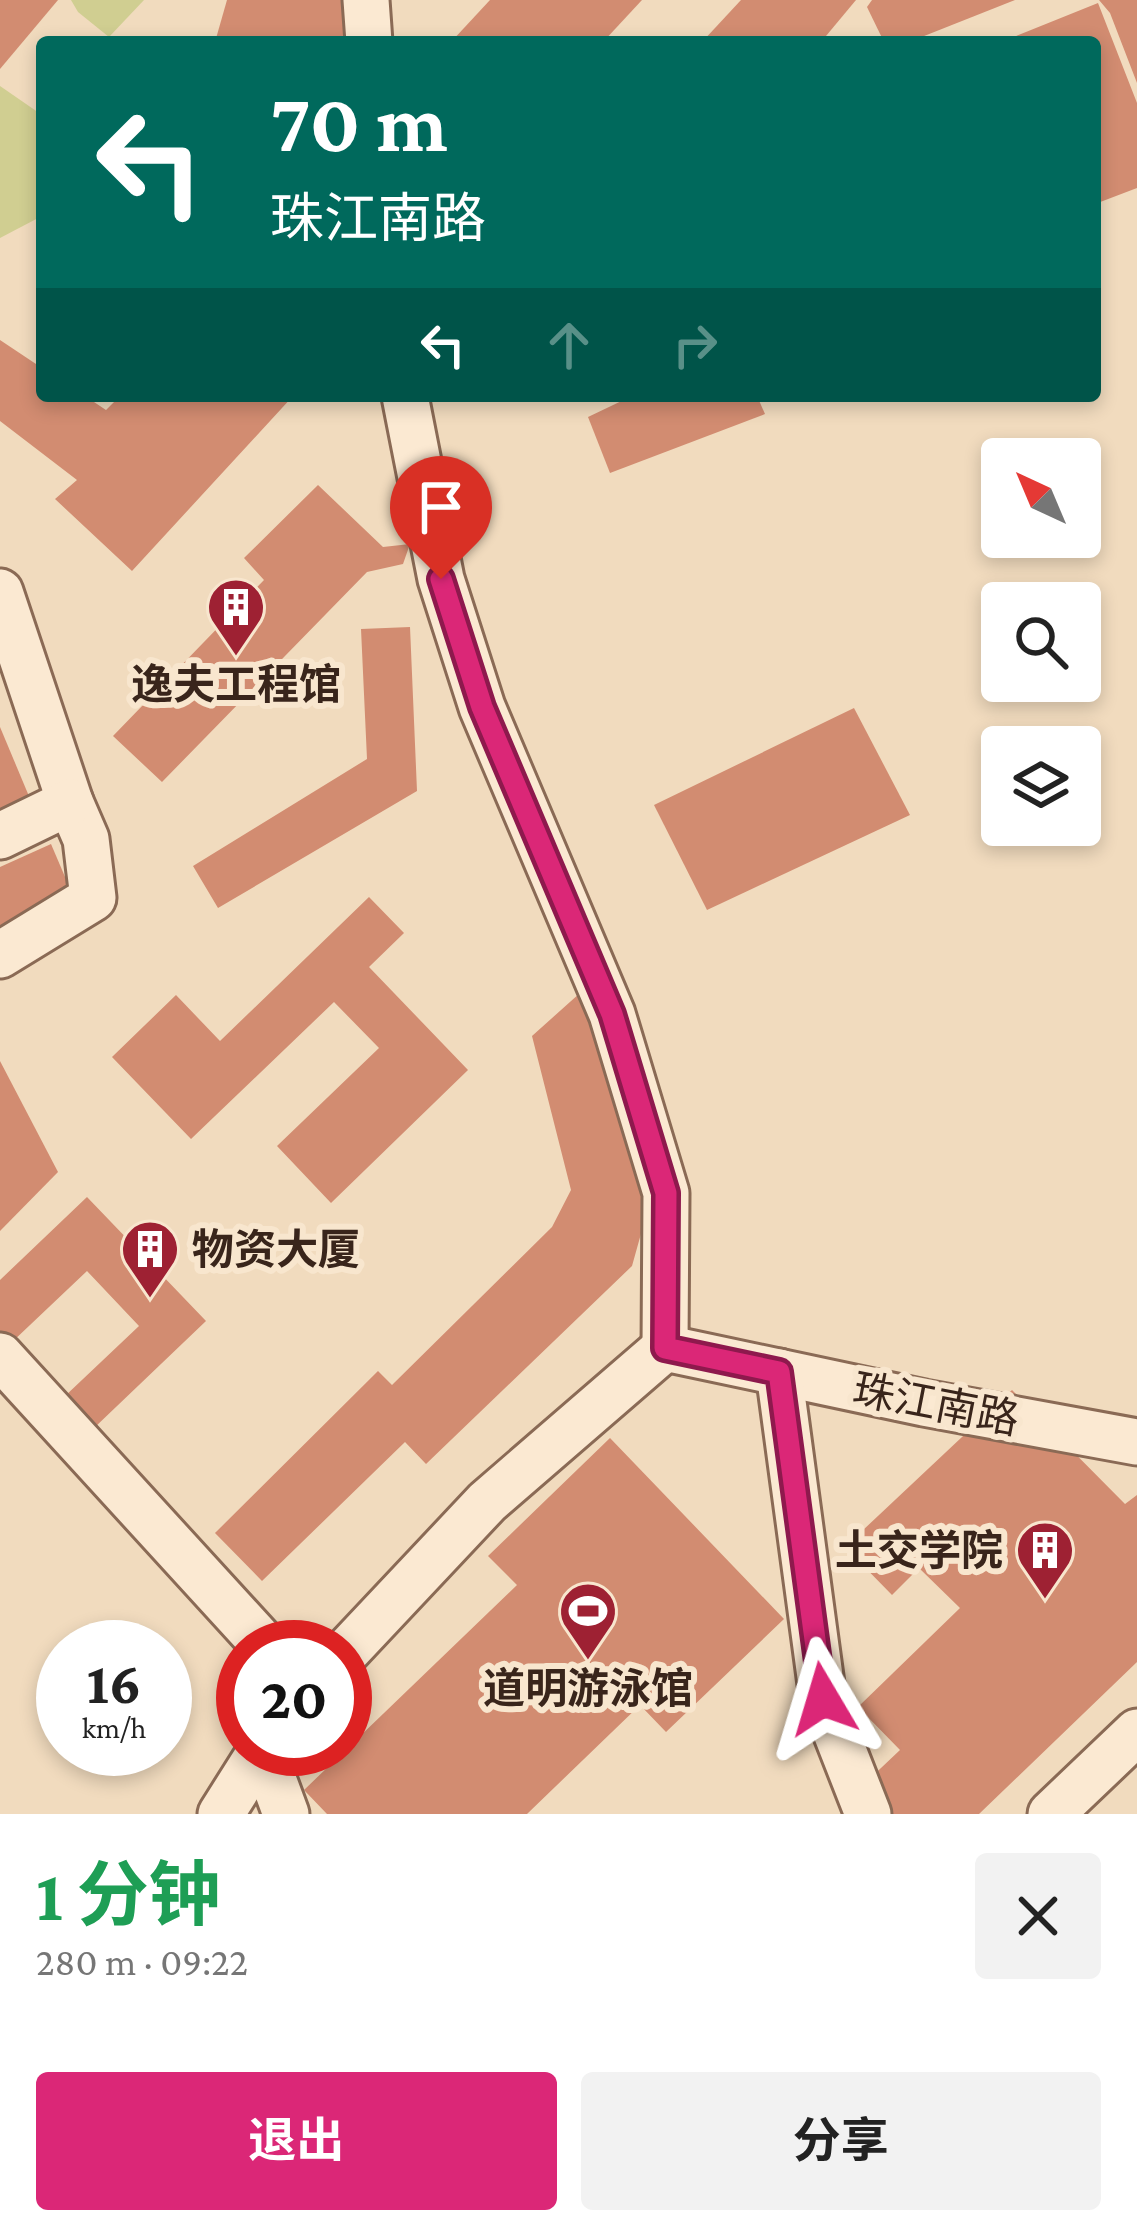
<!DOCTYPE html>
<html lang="zh">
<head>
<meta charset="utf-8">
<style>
	body { margin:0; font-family:"Crimson Pro","Noto Sans SC",serif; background:#f2f2f2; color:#222; height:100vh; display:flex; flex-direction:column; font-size:45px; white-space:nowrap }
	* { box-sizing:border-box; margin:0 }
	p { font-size:39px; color:#767676 }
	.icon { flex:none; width:66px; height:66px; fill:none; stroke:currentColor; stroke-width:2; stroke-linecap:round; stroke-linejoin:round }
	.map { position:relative; height:1814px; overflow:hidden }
	.panel { display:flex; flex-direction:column; background:#fff; flex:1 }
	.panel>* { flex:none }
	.top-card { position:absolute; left:36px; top:36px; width:1065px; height:366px; border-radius:12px; box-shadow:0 6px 18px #0003; background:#00695c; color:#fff; overflow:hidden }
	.needle { width:78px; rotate:316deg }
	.controls { position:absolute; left:981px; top:438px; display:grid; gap:24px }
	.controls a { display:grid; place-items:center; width:120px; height:120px; border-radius:12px; background:#fff; box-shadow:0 6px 18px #0003; font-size:60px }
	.speed { position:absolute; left:36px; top:1620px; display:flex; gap:24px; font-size:60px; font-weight:700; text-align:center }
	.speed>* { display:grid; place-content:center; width:156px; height:156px; border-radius:50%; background:#fff; box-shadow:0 6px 18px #0003; line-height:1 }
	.speed small { font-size:30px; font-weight:400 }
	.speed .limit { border:18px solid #d22; background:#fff; color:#111 }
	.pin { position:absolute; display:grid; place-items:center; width:102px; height:102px; color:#fff; margin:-123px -51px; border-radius:50% 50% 50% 0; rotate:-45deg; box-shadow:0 0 12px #0007 }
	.pin .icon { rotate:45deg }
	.me { position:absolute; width:132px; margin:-66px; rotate:353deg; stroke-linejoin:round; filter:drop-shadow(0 0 9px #0008) }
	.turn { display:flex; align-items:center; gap:42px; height:252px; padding:0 36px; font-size:54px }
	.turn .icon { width:156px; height:156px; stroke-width:2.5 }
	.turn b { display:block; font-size:84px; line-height:102px }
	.lanes { display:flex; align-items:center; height:114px; padding:0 36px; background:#0003; justify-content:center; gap:60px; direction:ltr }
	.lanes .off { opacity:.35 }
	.round { display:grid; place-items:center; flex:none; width:126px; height:126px; border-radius:12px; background:#f2f2f2 }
	.headline { display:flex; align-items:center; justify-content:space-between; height:204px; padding:0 36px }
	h1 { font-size:72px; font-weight:700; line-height:90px; color:#1e9e55 }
	.action { display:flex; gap:24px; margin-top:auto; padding:24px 36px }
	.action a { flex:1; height:138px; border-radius:12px; background:#db2777; color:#fff; font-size:48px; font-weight:700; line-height:138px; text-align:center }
	.action a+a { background:#f2f2f2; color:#222 }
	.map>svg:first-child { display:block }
</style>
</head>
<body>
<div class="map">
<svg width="1137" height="1814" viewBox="0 0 1137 1814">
	<rect width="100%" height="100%" fill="#f1dbbe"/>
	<!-- green -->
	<g fill="#d0ce91">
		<path d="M71 0H144L109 37 78 12Z"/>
		<path d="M0 86 42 115V216L0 238Z"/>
	</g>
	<!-- building -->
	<g fill="#d28c71">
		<path d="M0 0H58L0 69Z"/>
		<path d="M227 0H364L350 42H215Z"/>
		<path d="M490 0H642L603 42H451Z"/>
		<path d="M741 0H856L821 42H702Z"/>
		<path d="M872 0H1015L909 42H884L867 7Z"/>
		<path d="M1099 0H1137V83L1110 13Z"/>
		<path d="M1098 3 1137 103V188L1095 204V42H1001Z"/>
		<path d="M0 340 42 368V396H85L106 410 120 396H293L132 571 55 499 77 480 0 421Z"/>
		<path d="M632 396H757L765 414 610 473 588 417Z"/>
		<path d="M318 485 383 547 410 544 403 564 367 572 162 782 113 736 264 580 244 558Z"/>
		<path d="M410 627 417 791 218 908 193 866 367 759 361 629Z"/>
		<path d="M854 708 910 815 707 910 654 805Z"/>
		<path d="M0 727 31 801 0 814Z"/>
		<path d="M51 844 74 898 0 935V867Z"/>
		<path d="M369 897 404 933 369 967 468 1070 331 1203 277 1146 379 1048 334 1002 191 1139 112 1057 176 995 220 1041Z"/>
		<path d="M580 993 649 1205 632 1266 426 1464 405 1442 262 1581 215 1533 378 1371 392 1385 552 1227 571 1190 532 1036Z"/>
		<path d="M0 1061 58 1172 0 1231Z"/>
		<path d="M87 1197 206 1321 94 1428 64 1397 139 1326 87 1271 11 1343 0 1331V1280Z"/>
		<path d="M1012 1390 1125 1504 1137 1495V1662L979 1814H887L862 1786 900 1750 858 1707 960 1608 919 1568 892 1595 845 1547Z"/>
		<path d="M610 1438 784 1619 666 1732 640 1705 527 1814H327L304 1790 517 1585 488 1556Z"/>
	</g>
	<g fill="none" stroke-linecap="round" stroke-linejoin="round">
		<!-- minor casing -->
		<g stroke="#8a6a55" stroke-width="51">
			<g id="minor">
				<path d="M366 0 369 42"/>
				<path d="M405 396 441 579 482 707 612 1014 666 1193 665 1348"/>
				<path d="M0 592 70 802 86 839 93 898 0 955"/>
				<path d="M0 836 70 802"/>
				<path d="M665 1348 924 1403 1137 1442"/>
				<path d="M0 1356 266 1647"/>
				<path d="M779 1372 823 1699 868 1814"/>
				<path d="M345 1653 487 1502 665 1348"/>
				<path d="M262 1749 286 1814"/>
				<path d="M221 1814 262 1749"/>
				<path d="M1051 1814 1137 1732"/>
			</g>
		</g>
		<!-- minor -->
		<use href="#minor" stroke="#fbe9d2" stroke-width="45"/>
	</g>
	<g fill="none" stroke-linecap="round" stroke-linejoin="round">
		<!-- route casing -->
		<g stroke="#8e194d" stroke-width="30">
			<path id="route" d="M441 579 482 707 612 1014 666 1193 665 1348 779 1372 823 1699"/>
		</g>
		<!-- route -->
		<use href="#route" stroke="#db2777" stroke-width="21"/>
	</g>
	<!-- icons -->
	<defs>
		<g id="building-pin" transform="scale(3)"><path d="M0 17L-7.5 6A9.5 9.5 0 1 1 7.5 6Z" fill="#9e2133" stroke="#f8e6ce"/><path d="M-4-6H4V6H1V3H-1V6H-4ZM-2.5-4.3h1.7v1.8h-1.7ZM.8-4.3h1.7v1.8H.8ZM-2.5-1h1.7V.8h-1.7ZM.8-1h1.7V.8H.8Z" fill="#fff"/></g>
		<g id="stadium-pin" transform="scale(3)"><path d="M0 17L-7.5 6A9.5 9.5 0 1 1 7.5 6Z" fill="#9e2133" stroke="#f8e6ce"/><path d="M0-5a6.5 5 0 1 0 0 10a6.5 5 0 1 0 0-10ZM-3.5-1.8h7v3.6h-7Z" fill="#fff"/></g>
	</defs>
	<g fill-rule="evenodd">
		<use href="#building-pin" x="236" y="607"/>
		<use href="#building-pin" x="150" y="1249"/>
		<use href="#building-pin" x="1045" y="1550"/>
		<use href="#stadium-pin" x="588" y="1611"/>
	</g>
	<g text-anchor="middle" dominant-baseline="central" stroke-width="12" stroke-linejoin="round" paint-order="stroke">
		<!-- poi labels -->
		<g font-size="42" font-weight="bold" fill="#39251b" stroke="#f8e6ce">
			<text x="236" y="684">逸夫工程馆</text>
			<text x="192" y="1249" text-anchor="start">物资大厦</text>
			<text x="1003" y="1550" text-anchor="end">土交学院</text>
			<text x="588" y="1688">道明游泳馆</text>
		</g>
		<!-- street labels -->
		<g font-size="42" fill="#39251b" stroke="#f8e6ce">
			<text transform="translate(936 1404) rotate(11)">珠江南路</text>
		</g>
	</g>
</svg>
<div class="controls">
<a><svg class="needle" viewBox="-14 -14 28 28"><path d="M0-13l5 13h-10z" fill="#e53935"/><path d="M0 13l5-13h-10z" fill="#767676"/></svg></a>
<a><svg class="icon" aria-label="search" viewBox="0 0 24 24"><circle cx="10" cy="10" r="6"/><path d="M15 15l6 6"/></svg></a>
<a><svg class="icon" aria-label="layers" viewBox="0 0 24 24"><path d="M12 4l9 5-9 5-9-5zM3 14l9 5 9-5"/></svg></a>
</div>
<div class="speed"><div>16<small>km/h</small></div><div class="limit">20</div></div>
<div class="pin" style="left:441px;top:579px;background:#d93025"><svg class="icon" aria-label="arrive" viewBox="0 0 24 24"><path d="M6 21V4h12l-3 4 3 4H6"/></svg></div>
<svg class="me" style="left:823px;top:1699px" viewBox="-20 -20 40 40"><path d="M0-17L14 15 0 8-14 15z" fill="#db2777" stroke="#fff" stroke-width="4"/></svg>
<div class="top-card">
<div class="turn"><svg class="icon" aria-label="left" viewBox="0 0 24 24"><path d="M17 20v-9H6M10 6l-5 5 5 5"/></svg><div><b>70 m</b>珠江南路</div></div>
<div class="lanes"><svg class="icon" aria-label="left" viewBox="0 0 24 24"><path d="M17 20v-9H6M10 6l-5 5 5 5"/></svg><svg class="icon off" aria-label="ahead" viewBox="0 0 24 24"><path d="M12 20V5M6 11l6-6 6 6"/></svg><svg class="icon off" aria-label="right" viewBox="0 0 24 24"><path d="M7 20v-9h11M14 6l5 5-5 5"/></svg></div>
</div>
</div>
<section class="panel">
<div class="headline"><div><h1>1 分钟</h1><p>280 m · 09:22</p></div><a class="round"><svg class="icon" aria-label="close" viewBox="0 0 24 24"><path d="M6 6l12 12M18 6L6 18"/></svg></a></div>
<div class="action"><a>退出</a><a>分享</a></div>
</section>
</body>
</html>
